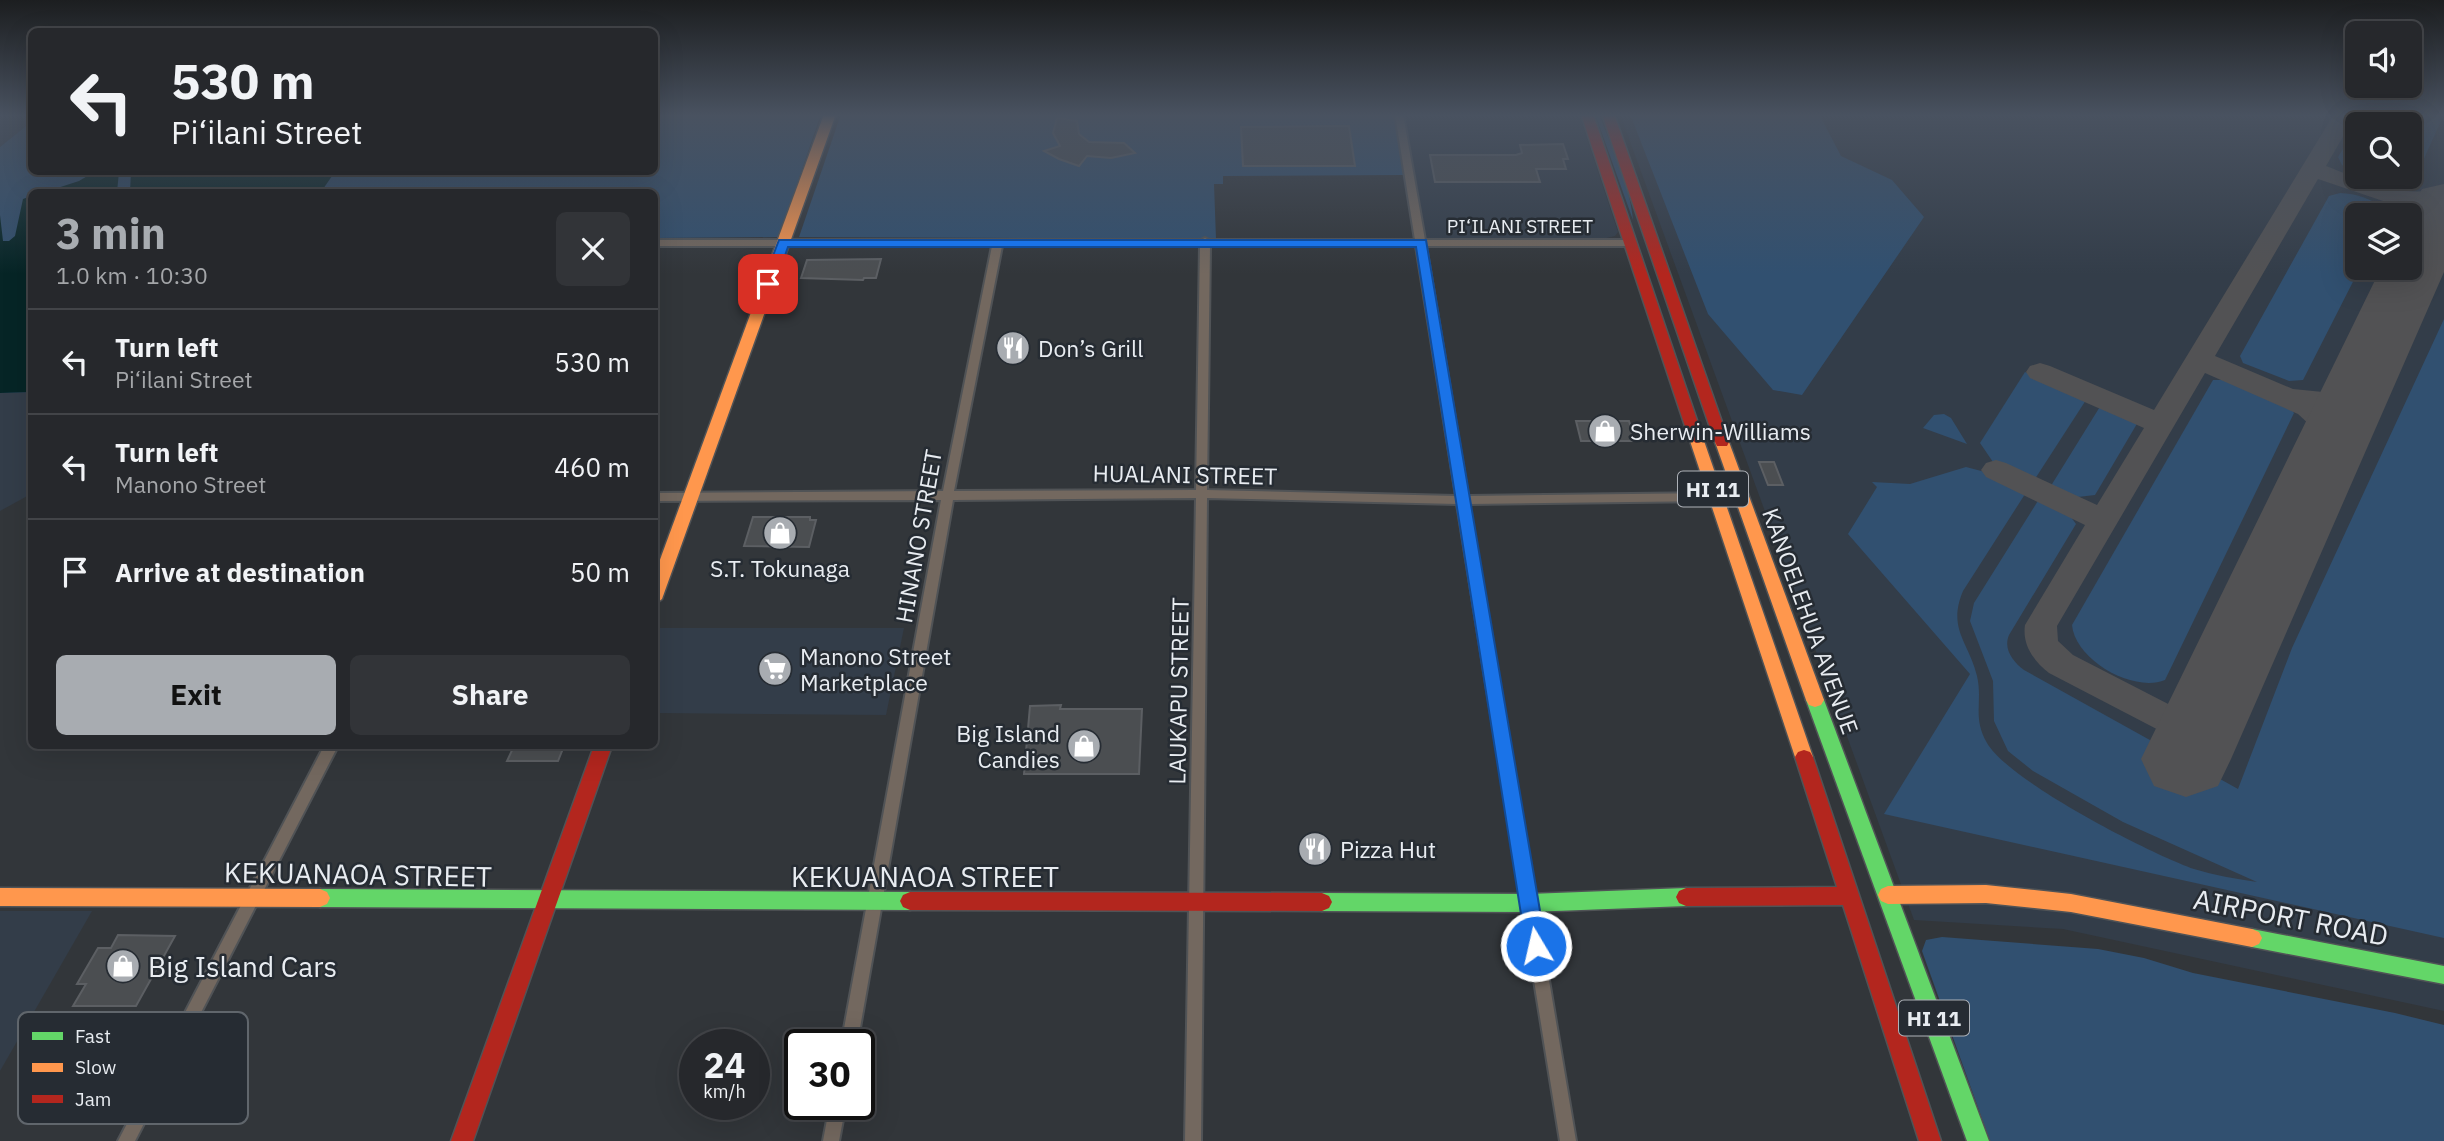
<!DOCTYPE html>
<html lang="en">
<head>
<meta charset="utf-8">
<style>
	body { margin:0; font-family:"IBM Plex Sans",sans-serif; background:#323438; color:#f1f3f6; height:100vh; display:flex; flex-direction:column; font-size:26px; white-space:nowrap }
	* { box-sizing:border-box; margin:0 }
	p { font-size:23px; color:#a4a6a9 }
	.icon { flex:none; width:38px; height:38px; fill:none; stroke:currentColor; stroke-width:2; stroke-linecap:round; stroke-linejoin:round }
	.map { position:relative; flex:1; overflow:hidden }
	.side { position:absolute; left:28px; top:189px; width:630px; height:560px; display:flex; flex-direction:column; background:#26282c; border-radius:10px; box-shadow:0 7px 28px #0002,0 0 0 2px #424448 }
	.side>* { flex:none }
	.top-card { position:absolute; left:28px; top:28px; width:630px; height:147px; border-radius:10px; box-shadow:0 7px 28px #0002,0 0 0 2px #424448; background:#26282c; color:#f1f3f6; overflow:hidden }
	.tools { position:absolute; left:2345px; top:21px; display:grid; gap:14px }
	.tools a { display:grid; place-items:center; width:77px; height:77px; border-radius:10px; background:#26282c; box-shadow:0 7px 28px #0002,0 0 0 2px #424448; font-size:35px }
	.speed { position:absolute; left:679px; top:1029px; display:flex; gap:14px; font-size:35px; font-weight:700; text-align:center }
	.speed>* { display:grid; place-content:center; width:91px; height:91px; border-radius:50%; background:#26282c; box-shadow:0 7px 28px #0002,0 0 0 2px #424448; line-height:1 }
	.speed small { font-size:18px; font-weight:400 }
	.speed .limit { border:4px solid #111; border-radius:10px; background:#fff; color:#111 }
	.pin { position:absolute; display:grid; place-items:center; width:60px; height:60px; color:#fff; margin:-30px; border-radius:14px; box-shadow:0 4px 10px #0006 }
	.me { position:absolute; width:77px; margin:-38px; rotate:351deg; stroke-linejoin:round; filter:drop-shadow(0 0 5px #0008) }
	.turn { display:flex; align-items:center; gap:24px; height:147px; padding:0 28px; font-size:32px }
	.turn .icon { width:91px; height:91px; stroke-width:2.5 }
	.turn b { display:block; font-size:49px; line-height:60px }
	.round { display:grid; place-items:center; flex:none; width:74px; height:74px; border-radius:10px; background:#323438 }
	.headline { display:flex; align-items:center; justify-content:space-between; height:119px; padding:0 28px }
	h1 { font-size:42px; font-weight:700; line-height:52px; color:#a8acb1 }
	.cta { display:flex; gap:14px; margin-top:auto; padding:14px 28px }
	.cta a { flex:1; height:80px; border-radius:10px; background:#a8acb1; color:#111; font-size:28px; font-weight:700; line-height:80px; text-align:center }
	.cta a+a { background:#323438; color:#f1f3f6 }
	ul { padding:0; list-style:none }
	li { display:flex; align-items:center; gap:21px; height:105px; padding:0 28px; border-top:2px solid #424448 }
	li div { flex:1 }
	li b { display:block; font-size:26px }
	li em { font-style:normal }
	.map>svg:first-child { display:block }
</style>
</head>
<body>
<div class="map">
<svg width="2444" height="1141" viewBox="0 0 2444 1141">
	<rect width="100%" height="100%" fill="#32363a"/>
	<!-- built -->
	<g fill="#333d49" fill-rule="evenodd">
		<path d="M0 114H31V122L0 147Z"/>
		<path d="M1403 114H1579L1618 232 1615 236 1602 239 1426 241Z"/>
		<path d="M1620 114H2444V1011L2063 929 1914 920ZM2357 124H2410V177H2357ZM2357 215H2410V268H2357Z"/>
		<path d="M11 391 31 392V494L0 511V393Z"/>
		<path d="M657 628H904L886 715 655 713Z"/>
		<path d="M0 911H92L0 1071Z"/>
	</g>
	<!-- green -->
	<g fill="#315070">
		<path d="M655 114H821L779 237 655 238 654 192H32L31 392 0 393V147L31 122 32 172H654Z"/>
		<path d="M841 114H1395L1404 175 1223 176V184H1214L1216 239 799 237Z"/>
		<path d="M1595 114H1599C1612 148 1630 184 1633 220Z"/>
		<path d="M1630 114H1819L1841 156 1892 180 1924 217 1802 395 1773 390 1708 314Z"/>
		<path d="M2365 114H2444L2413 183 2389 185 2358 177H2410V124H2358Z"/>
		<path d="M2357 126V176L2342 165 2338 157Z"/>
		<path d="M2340 193C2357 194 2378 199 2386 215H2357V268H2360L2303 380 2289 381 2243 363 2240 356 2329 196Z"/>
		<path d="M2444 319V938L1884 814 1970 674 1848 534 1877 487 1872 482 1910 484 1966 467 1989 473 2027 491 1963 591C1947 629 1969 642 1977 676 1983 702 1972 717 1987 743 2010 782 2149 853 2194 869 2214 875 2236 879 2257 882L2123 822 2033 771 2008 751 1994 721 1993 681 1970 621 1974 603 2041 496 2065 509 2076 524 2009 635C2003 649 2013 662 2024 670L2238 789 2292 648Z"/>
		<path d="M2025 372 2086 400 2033 482 1993 462 1980 443Z"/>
		<path d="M2213 380H2226L2290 407 2294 413 2165 680C2133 693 2075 660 2072 625Z"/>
		<path d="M2101 405 2138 422 2095 495 2069 498 2049 489Z"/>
		<path d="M1944 414 1951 418 1967 444 1923 428 1934 415Z"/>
		<path d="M1942 937 2098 949 2144 958 2193 973 2395 1013 2444 1025V1141H1990L1922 951 1926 940Z"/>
	</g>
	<!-- water -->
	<g fill="#062526">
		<path d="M94 172H119L117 192H45L79 181Z"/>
		<path d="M131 172H345L332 176 321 192H130Z"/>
		<path d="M31 196V392L0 393V215L3 241H9L15 236 23 199Z"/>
	</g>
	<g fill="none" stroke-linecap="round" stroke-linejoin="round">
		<!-- taxiway -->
		<path fill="#525254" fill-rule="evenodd" d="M2334 114H2356L2326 166C2368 182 2399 199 2444 188V204L2427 207 2436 216 2441 233 2438 238H2420L2410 215 2389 203 2318 179 2215 356 2293 389 2333 393C2346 385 2351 376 2368 380L2372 387 2355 405 2331 412 2342 430 2344 446 2340 453 2330 456 2320 453 2311 426 2298 414 2205 373 2057 626 2058 641 2073 655 2209 725 2214 735 2209 745 2197 750 2049 673C2034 661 2022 645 2025 625L2085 525 1986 477 1981 470 1986 463 1996 460 2006 463 2097 505 2144 428 2030 378 2026 372 2030 366 2040 363 2050 366 2154 410Z"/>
		<!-- runway -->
		<path fill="#525254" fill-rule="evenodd" d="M2444 184V272L2231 759 2218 786 2186 797 2154 786 2141 759 2381 268H2410V215H2407L2422 189Z"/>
	</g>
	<!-- building -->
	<g fill="#4b4e51" stroke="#5c5f63" stroke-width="2">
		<path d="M1057 118 1077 121 1079 134 1089 142 1124 143 1135 153 1111 158 1087 156 1079 166 1059 159 1044 151 1060 146 1053 133Z"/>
		<path d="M1339 126H1349L1355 166H1243L1241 127Z"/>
		<path d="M1563 144 1568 159H1563L1566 169H1536L1540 182H1435L1430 155H1516L1522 153 1520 145Z"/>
		<path d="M881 259 876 278H864L863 280 801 278 807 260Z"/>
		<path d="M1576 421H1629L1635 441H1581Z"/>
		<path d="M1759 462H1774L1783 485H1768Z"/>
		<path d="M753 517H810V520H816L809 547 744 546Z"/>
		<path d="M1061 705 1060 709H1142L1139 774H1024L1030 706Z"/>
		<path d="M514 746H564L558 761H507Z"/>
		<path d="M118 935 175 936 136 1006H73L86 984H77L98 948H111Z"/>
	</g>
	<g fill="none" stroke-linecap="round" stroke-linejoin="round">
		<!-- street casing -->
		<g stroke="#505356" stroke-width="4">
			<g id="street">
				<path d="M1395 114H1403L1425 240H1630L1635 243 1630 246H1426L1468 496 1715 493 1721 497 1715 501 1469 504 1576 1141H1560L1457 504 1207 498 1201 1141H1185L1196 498 953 500 857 1045H841L941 500 654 501V493L943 491 992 246H654V240H1201L1205 238 1209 240H1415ZM1002 246H1200L1196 490 954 491ZM1210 246H1416L1456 496 1207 490Z"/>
				<path d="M324 746H338L135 1141H118Z"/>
				<path d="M830 1104H846L839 1141H823Z"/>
			</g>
		</g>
		<!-- fast casing -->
		<g stroke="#505356" stroke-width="3">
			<g id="fast">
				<path d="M1815 693 1821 695 1824 700 1989 1141H1967L1806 700 1809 695Z"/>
				<path d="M1686 888 1693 891 1696 897 1693 903 1686 906 1529 912 1322 911 1315 908 1312 902 1315 896 1322 893 1529 894Z"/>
				<path d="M320 889 910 892 917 895 920 901 917 907 910 910 320 907 313 904 310 898 313 892Z"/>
				<path d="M2252 929 2444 966V984L2252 947 2245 944 2242 938 2245 932Z"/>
			</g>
		</g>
		<!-- slow casing -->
		<g stroke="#505356" stroke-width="3">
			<g id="slow">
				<path d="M824 114H836L662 599 654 605V576Z"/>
				<path d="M1696 433 1703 438 1813 757 1810 762 1804 764 1798 762 1795 757 1689 438Z"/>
				<path d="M1722 437 1729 442 1824 700 1821 705 1815 707 1809 705 1806 700 1715 442Z"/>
				<path d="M1986 885 2071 894 2252 929 2259 932 2262 938 2259 944 2252 947 2071 912 1986 903 1888 904 1881 901 1878 895 1881 889 1888 886Z"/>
				<path d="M0 888 320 889 327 892 330 898 327 904 320 907 0 906Z"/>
			</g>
		</g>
		<!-- jam casing -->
		<g stroke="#505356" stroke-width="3">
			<g id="jam">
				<path d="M1581 114H1593L1703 438 1701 442 1696 443 1689 438Z"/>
				<path d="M1602 114H1614L1729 442 1727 446H1717L1715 442Z"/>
				<path d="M594 746H612L473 1141H451Z"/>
				<path d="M1804 750 1810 752 1813 757 1941 1141H1919L1843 905 1686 906 1679 903 1676 897 1679 891 1686 888 1837 887 1795 757 1798 752Z"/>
				<path d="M910 892 1322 893 1329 896 1332 902 1329 908 1322 911 910 910 903 907 900 901 903 895Z"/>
			</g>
		</g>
		<!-- street -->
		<use href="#street" fill="#73685f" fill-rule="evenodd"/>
		<!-- fast -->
		<use href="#fast" fill="#63d668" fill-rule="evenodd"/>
		<!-- slow -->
		<use href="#slow" fill="#ff974d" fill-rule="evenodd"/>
		<!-- jam -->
		<use href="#jam" fill="#b3261e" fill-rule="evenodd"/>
	</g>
	<!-- sky -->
	<linearGradient id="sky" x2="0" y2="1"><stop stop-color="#1c1e20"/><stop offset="0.42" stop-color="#495260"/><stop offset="1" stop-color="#495260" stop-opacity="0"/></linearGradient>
	<rect width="2444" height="274" fill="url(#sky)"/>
	<!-- route -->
	<path fill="#1a73e8" stroke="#114b97" stroke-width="2" d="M779 240H1426L1546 946 1543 953 1536 955 1529 953 1526 946 1416 247H788L775 284 764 286 762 284Z"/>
	<!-- icons -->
	<defs>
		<g id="restaurant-disc" transform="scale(1.75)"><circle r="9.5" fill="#a8acb1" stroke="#262c33"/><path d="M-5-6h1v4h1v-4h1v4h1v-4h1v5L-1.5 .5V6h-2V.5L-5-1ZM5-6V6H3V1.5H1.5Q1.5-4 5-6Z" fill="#fff"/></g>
		<g id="shop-disc" transform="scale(1.75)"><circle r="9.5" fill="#a8acb1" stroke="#262c33"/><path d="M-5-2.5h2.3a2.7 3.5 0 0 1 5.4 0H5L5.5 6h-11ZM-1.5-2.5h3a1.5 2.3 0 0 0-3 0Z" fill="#fff"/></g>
		<g id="supermarket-disc" transform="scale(1.75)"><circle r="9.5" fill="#a8acb1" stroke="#262c33"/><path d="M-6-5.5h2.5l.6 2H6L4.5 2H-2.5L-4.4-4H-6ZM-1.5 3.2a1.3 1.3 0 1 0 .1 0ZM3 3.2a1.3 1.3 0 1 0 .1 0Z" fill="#fff"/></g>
	</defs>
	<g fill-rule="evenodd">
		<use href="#restaurant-disc" x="1013" y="348"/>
		<use href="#shop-disc" x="1605" y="431"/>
		<use href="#shop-disc" x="780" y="533"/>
		<use href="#supermarket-disc" x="775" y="669"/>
		<use href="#shop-disc" x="1084" y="746"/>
		<use href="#restaurant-disc" x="1315" y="849"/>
		<use href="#shop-disc" x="123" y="966"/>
	</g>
	<g text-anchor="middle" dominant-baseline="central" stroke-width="5" stroke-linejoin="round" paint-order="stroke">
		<!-- far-street labels -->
		<g font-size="19" fill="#e8ecf1" stroke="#262c33">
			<text x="1520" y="226">PI‘ILANI STREET</text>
		</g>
		<!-- shield labels -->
		<g fill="#262c33" stroke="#aeb2b8" stroke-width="2">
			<rect x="1678" y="471.5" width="70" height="35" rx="5"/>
			<rect x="1899" y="1000.5" width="70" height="35" rx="5"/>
		</g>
		<g font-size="21" font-weight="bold" fill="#e8ecf1">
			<text x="1713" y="489">HI 11</text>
			<text x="1934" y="1018">HI 11</text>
		</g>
		<!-- poi labels -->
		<g font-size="23" fill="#e8ecf1" stroke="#262c33" text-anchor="start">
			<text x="1038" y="348">Don’s Grill</text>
			<text x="1630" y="431">Sherwin-Williams</text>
			<text x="780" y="568" text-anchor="middle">S.T. Tokunaga</text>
			<text x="800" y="656">Manono Street<tspan x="800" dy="26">Marketplace</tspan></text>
			<text x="1060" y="733" text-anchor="end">Big Island<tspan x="1060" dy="26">Candies</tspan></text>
			<text x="1340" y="849">Pizza Hut</text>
		</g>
		<!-- street labels -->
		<g font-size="23" fill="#e8ecf1" stroke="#262c33">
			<text transform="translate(1185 474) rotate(1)">HUALANI STREET</text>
			<text transform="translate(918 536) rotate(-80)">HINANO STREET</text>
			<text transform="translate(1811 621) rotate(70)">KANOELEHUA AVENUE</text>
			<text transform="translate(1178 691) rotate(-89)">LAUKAPU STREET</text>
		</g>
		<!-- near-street labels -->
		<g font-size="28" fill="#e8ecf1" stroke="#262c33">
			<text transform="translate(358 874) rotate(1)">KEKUANAOA STREET</text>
			<text x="925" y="876">KEKUANAOA STREET</text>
			<text transform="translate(2291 917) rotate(11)">AIRPORT ROAD</text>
		</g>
		<!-- near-poi labels -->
		<g font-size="28" fill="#e8ecf1" stroke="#262c33" text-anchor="start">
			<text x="148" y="966">Big Island Cars</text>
		</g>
	</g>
	<!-- legend -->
	<rect x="18" y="1012" width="230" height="112" rx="10" fill="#262c33" stroke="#60666c" stroke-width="2"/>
	<rect x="32" y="1032" width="31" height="8" fill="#63d668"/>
	<rect x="32" y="1063" width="31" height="9" fill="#ff974d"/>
	<rect x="32" y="1095" width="31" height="8" fill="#b3261e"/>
	<g font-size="19" fill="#e8ecf1">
		<text x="75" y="1043">Fast</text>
		<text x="75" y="1074">Slow</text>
		<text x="75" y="1106">Jam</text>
	</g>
</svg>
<div class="tools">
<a><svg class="icon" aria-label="sound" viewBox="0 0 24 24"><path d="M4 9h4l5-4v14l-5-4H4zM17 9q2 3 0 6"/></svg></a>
<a><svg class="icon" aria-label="search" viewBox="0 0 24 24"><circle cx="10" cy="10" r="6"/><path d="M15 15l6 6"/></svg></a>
<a><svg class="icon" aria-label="layers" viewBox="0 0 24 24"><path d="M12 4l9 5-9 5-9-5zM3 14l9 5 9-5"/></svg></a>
</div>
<div class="speed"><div>24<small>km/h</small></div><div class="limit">30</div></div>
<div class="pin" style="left:768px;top:284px;background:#d93025"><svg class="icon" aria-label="arrive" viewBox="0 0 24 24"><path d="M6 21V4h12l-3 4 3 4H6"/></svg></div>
<svg class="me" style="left:1536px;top:946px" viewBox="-20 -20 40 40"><circle r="17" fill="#1a73e8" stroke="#fff" stroke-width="3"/><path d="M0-11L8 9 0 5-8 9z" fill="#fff"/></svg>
<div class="top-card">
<div class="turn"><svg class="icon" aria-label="left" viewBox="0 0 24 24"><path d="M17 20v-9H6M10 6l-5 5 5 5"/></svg><div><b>530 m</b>Pi‘ilani Street</div></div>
</div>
<section class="side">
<div class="headline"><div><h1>3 min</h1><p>1.0 km · 10:30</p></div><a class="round"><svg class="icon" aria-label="close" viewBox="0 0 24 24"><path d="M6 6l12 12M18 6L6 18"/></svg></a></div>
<ul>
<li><svg class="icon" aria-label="left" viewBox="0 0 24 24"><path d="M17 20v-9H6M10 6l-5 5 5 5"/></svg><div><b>Turn left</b><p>Pi‘ilani Street</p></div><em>530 m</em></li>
<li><svg class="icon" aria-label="left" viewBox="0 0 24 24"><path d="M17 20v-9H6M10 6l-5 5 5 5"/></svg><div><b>Turn left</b><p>Manono Street</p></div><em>460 m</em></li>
<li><svg class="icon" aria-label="arrive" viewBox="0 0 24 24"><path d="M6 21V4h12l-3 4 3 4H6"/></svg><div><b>Arrive at destination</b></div><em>50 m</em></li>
</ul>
<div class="cta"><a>Exit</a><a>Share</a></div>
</section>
</div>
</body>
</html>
